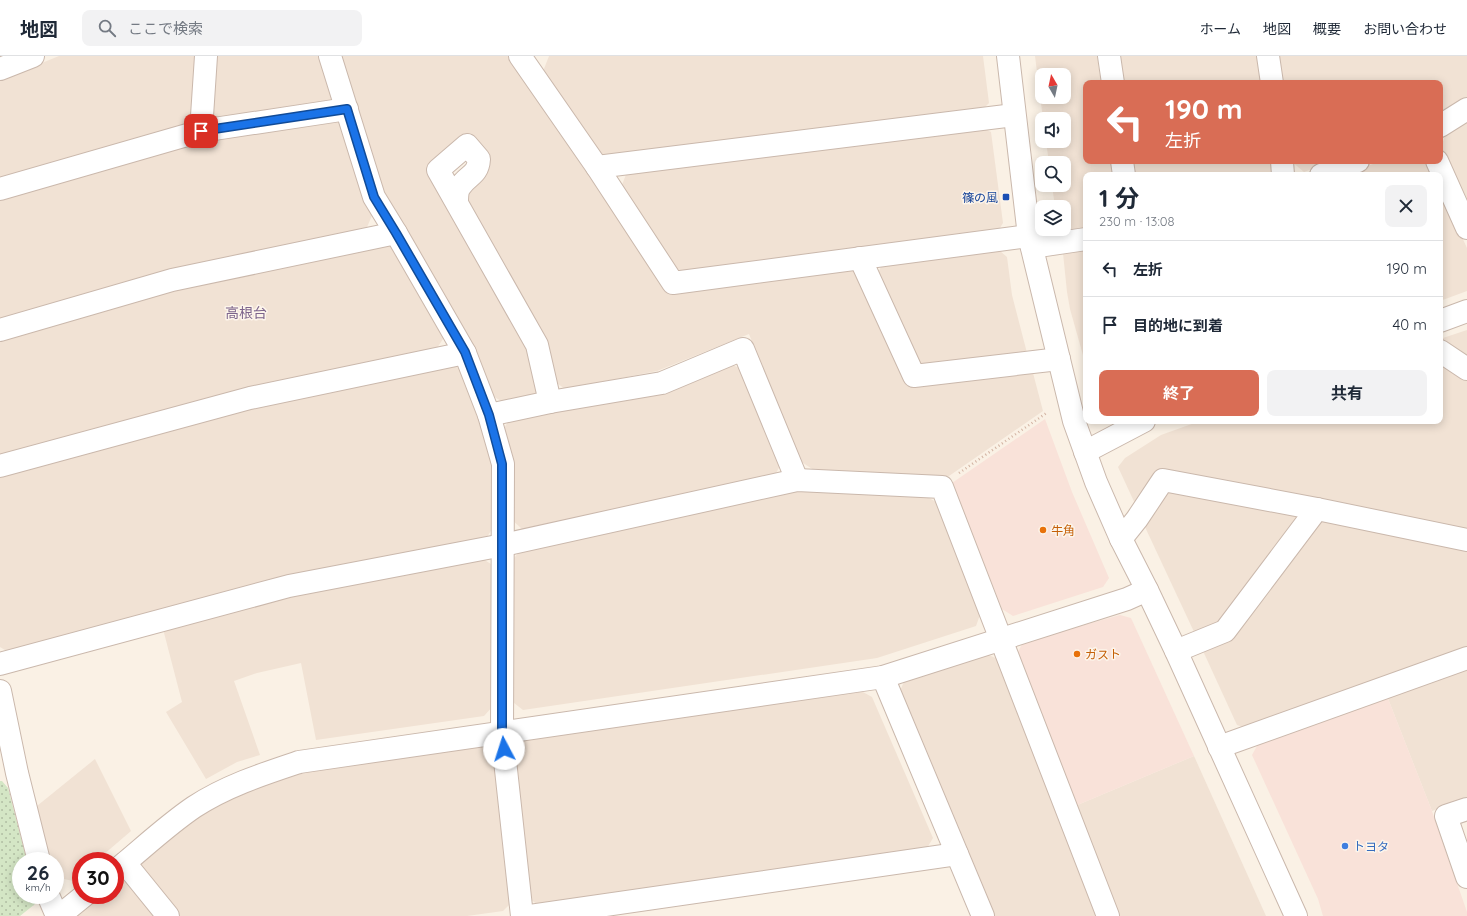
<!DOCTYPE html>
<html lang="ja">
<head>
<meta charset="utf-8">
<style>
	body { margin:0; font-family:Quicksand,"Noto Sans JP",sans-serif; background:#f2f2f3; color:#1f2937; height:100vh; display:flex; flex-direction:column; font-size:15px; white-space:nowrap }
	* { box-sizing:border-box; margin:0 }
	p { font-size:13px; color:#747a83 }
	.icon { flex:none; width:22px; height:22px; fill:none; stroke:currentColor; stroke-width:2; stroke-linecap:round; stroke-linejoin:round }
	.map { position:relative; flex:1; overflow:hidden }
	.panel { position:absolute; left:1083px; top:116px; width:360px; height:252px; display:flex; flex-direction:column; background:#fff; border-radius:8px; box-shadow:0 2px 10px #0003 }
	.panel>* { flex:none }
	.hud { position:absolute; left:1083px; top:24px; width:360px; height:84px; border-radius:8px; box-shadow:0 2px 10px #0003; background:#d96d55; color:#fff; overflow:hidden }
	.needle { width:26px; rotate:351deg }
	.fabs { position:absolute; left:1035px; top:12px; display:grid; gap:8px }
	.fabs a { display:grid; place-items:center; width:36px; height:36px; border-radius:8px; background:#fff; box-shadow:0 2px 10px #0003; font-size:20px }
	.speed { position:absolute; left:12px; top:796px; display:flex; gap:8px; font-size:20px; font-weight:700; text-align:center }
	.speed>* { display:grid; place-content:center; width:52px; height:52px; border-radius:50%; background:#fff; box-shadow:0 2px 10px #0003; line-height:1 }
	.speed small { font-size:10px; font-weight:400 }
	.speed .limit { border:6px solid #d22; background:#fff; color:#111 }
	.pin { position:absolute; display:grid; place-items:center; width:34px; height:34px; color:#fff; margin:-17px; border-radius:8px; box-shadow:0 2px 6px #0006 }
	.me { position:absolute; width:44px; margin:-22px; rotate:355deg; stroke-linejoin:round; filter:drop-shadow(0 0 3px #0008) }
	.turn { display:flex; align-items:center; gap:14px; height:84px; padding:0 16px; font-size:18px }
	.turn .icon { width:52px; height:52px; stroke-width:2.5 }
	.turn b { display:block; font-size:28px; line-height:34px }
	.round { display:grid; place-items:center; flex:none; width:42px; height:42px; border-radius:8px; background:#f2f2f3 }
	.head { display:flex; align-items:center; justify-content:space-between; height:68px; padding:0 16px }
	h1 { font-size:24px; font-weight:700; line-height:30px }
	.action { display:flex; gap:8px; margin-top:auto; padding:8px 16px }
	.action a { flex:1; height:46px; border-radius:8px; background:#d96d55; color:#fff; font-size:16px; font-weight:700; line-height:46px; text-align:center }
	.action a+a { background:#f2f2f3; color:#1f2937 }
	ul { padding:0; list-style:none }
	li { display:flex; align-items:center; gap:12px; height:56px; padding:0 16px; border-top:1px solid #e0e1e3 }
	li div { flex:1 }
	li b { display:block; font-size:15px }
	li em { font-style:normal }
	header { display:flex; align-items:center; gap:24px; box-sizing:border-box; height:56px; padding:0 20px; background:#fff; border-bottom:1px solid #e0e1e3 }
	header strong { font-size:19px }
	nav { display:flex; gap:22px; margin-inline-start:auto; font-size:14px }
	.search { width:280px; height:36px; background:#f2f2f3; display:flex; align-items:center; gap:10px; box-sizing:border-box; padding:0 14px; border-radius:8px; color:#747a83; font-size:15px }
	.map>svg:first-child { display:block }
</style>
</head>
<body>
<header>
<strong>地図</strong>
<div class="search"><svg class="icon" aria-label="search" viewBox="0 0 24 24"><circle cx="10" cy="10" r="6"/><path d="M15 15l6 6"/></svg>ここで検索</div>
<nav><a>ホーム</a><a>地図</a><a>概要</a><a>お問い合わせ</a></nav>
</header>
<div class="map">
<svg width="1467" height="860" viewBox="0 0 1467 860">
	<defs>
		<pattern id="grass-dots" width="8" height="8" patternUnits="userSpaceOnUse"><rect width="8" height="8" fill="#d4e6c5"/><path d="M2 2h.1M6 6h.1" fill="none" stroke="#b0bda2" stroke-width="1.8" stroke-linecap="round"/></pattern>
	</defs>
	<rect width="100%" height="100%" fill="#faf1e5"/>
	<!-- residential -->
	<g fill="#f1e2d4" fill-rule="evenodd">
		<path d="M59 0H198L194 61 186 71 164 75 0 122V24Z"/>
		<path d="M213 0H322L335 42 328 51 218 67 210 57Z"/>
		<path d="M339 0H508L667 236 851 213 862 221 912 330 1033 317 1043 355 949 420 817 416 800 405 749 278 657 315 565 333 554 325 467 152V139L484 99 430 113 534 293 542 328 536 339 503 346 491 339 480 303 382 135Z"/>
		<path d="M549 0H983L989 47 983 53 605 100 594 96 542 18Z"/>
		<path d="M1035 0H1097L1101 27H1086V105H1111L1112 119H1086V172L1062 175 1060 173H1064V151H1055L1052 129H1064V107H1049L1046 85H1064V63H1043ZM1042 19H1064V41H1042Z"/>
		<path d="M1118 0H1260L1263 27H1121Z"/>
		<path d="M1277 0H1467V43L1440 60V27H1281Z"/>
		<path d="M332 61 342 65 373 157 365 176 0 266V141L241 75Z"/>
		<path d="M1467 63V148L1441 92 1446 76Z"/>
		<path d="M983 72 991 76 1003 167 998 175 683 215 674 212 620 134 627 116Z"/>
		<path d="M1130 105H1273L1275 119H1132Z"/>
		<path d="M1291 105H1334L1304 116Z"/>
		<path d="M1381 105H1426L1433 119H1343Z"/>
		<path d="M1440 134 1467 192V235L1440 245Z"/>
		<path d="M384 188 397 193 445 280 435 295 0 402V283L184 232Z"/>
		<path d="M1086 194V310L1070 253 1067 236 1063 197Z"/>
		<path d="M1000 195 1007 201 1012 239 1027 297 924 310 913 303 876 220 882 209Z"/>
		<path d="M1467 274V306L1443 290V282Z"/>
		<path d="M1440 305 1467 323V477L1161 419 1137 452 1118 411 1125 402 1161 379 1200 365H1440Z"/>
		<path d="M729 307 741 313 781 408 775 419 522 473 511 463 501 377 509 364Z"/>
		<path d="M448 309 460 312 494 409V470L487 481 274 525 10 597 0 591V419L254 349Z"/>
		<path d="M796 433 924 439 936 446 981 556 976 570 877 602 523 654 514 647V502L521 494Z"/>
		<path d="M1168 434 1302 454 1221 569 1195 578 1145 471 1146 465Z"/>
		<path d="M1318 462 1467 491V591L1243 671 1237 669 1203 595Z"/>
		<path d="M480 501 494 510 493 650 484 660 316 684 301 607 257 617 234 625 260 699 237 706 206 723 166 656 182 646 163 573 288 540Z"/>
		<path d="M984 597 998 603 1099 860H992L900 635 906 621Z"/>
		<path d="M1467 611V742L1432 755 1387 640Z"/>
		<path d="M861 635 872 641 933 782 927 792 539 850 529 842 513 695 520 684Z"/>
		<path d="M484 688 494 696 512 846 503 855 467 860H175L139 817 140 805 207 753 276 723 318 713Z"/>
		<path d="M1194 700 1266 860H1118L1075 750Z"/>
		<path d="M95 703 131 775 96 805H81V818L73 825 55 821V805H49L37 750Z"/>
		<path d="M120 824 132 825 161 860H72L100 839H115V827Z"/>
	</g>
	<!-- commercial -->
	<g fill="#f9e2d9">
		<path d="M1045 363 1072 436 1109 522 1103 531 1013 560 1002 553 952 427Z"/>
		<path d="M1120 559 1131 562 1194 700 1075 750 1017 598 1023 586Z"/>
		<path d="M1387 640 1432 755 1467 856V860H1323L1318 843 1252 699 1258 688Z"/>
	</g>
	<!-- grass -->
	<path fill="url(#grass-dots)" d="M0 725H2L8 732 27 805H21V839L36 840 35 848 20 860H0Z"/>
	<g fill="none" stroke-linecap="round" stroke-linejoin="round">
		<!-- minor casing -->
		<g stroke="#cab8ac" stroke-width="24">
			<g id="minor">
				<path d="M330 0 374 141 396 177 465 297 489 359 503 408 502 677 522 860"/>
				<path d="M520 0 597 111 673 227 1029 180"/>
				<path d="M1109 0 1113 27"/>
				<path d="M1268 0 1272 27"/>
				<path d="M0 13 33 0"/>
				<path d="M1440 70 1467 53"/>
				<path d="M201 75 206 0"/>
				<path d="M1122 105 1124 119"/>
				<path d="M1282 105 1283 119"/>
				<path d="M1437 105 1467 172"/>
				<path d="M597 111 1014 59"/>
				<path d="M1321 119 1358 105"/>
				<path d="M0 133 201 75 347 53"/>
				<path d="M457 147C457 142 457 135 460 131 467 119 478 120 479 103L467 89 438 114 537 289 550 346"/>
				<path d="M1032 191 1086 183"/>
				<path d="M860 202 914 320 1059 303"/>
				<path d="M0 274 172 224 396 177"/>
				<path d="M1440 295 1467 313"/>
				<path d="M489 359 550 346 662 327 743 293 797 424"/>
				<path d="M0 410 250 342 465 297"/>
				<path d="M1121 483 1137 463 1163 424 1317 453 1467 484"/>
				<path d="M1176 595 1225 575 1317 453"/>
				<path d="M0 608 289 530 503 489 797 424 942 431 1108 860"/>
				<path d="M883 621 983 860"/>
				<path d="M0 635 17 717 39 805"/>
				<path d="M1219 691 1467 602"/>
				<path d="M1467 753 1446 760 1467 821"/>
				<path d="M125 807 168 860"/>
				<path d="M115 815C141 794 166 770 194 751 226 730 263 718 299 706L883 621 1127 543 1147 534"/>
				<path d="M48 839 57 860"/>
				<path d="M59 860 85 839"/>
				<path d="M530 860 957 798"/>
			</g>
		</g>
		<!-- tertiary casing -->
		<g stroke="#cab8ac" stroke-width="24">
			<g id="tertiary">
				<path d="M1008 0 1029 180 1074 365 1096 426 1121 483 1147 534 1176 595 1296 860"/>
				<path d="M1440 265 1467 255"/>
				<path d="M1085 396 1144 365"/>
			</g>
		</g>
		<!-- path -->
		<path stroke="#d2b3a2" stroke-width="2.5" stroke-dasharray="1 3" stroke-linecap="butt" d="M959 417 1048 356"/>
		<!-- minor -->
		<use href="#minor" stroke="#fff" stroke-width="22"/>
		<!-- tertiary -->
		<use href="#tertiary" stroke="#fff" stroke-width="22"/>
	</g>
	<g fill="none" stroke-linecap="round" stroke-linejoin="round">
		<!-- route casing -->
		<g stroke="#114b97" stroke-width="10">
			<path id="route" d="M201 75 347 53 374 141 396 177 465 296 489 359 502 408V677L504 693"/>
		</g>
		<!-- route -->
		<use href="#route" stroke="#1a73e8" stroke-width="7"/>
	</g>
	<!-- markers -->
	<rect fill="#1a4fb4" stroke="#fdf5eb" stroke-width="1.5" x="1002" y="137" width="8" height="8" rx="2"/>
	<g fill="#e8710a" stroke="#fdf5eb" stroke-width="1.5">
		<circle cx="1043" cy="474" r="4"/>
		<circle cx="1077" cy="598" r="4"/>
	</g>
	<circle fill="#3f7fe0" stroke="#fdf5eb" stroke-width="1.5" cx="1345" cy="790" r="4"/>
	<g text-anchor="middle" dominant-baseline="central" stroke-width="3" stroke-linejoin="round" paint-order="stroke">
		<!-- transit labels -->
		<g font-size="12" fill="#164399" stroke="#fdf5eb" text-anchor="end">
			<text x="998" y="141">篠の風</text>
		</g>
		<!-- food labels -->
		<g font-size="12" fill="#c56008" stroke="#fdf5eb" text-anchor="start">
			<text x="1051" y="474">牛角</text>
			<text x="1085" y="598">ガスト</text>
		</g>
		<!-- shop labels -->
		<g font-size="12" fill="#366cbe" stroke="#fdf5eb" text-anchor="start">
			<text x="1353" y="790">トヨタ</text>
		</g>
		<!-- quarter labels -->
		<g font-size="14" fill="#7d658c" stroke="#fdf5eb">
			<text x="246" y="257">高根台</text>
		</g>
	</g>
</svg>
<div class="fabs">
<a><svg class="needle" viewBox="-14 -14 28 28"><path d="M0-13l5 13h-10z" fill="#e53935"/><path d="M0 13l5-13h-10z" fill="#747a83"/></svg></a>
<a><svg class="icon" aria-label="sound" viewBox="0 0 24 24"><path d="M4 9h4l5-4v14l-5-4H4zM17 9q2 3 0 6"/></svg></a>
<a><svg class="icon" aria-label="search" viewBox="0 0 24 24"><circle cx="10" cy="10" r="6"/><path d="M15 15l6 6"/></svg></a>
<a><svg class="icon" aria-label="layers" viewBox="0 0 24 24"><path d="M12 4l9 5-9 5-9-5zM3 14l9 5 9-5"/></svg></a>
</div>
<div class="speed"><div>26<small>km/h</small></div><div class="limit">30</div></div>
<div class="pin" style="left:201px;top:75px;background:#d93025"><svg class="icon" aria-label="arrive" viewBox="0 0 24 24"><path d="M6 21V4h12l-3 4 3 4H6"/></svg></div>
<svg class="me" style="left:504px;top:693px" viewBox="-20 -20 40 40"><circle r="19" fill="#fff"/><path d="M0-13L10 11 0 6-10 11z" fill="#1a73e8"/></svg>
<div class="hud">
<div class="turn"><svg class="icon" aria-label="left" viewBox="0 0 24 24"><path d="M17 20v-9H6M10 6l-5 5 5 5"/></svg><div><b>190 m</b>左折</div></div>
</div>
<section class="panel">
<div class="head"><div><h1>1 分</h1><p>230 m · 13:08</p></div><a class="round"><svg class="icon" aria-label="close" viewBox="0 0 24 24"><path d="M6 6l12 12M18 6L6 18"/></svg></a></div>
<ul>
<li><svg class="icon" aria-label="left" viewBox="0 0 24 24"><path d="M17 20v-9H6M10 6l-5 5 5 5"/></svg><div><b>左折</b></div><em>190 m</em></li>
<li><svg class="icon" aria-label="arrive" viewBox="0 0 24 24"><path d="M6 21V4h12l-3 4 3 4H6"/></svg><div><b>目的地に到着</b></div><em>40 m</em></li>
</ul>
<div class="action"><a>終了</a><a>共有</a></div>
</section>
</div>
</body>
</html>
